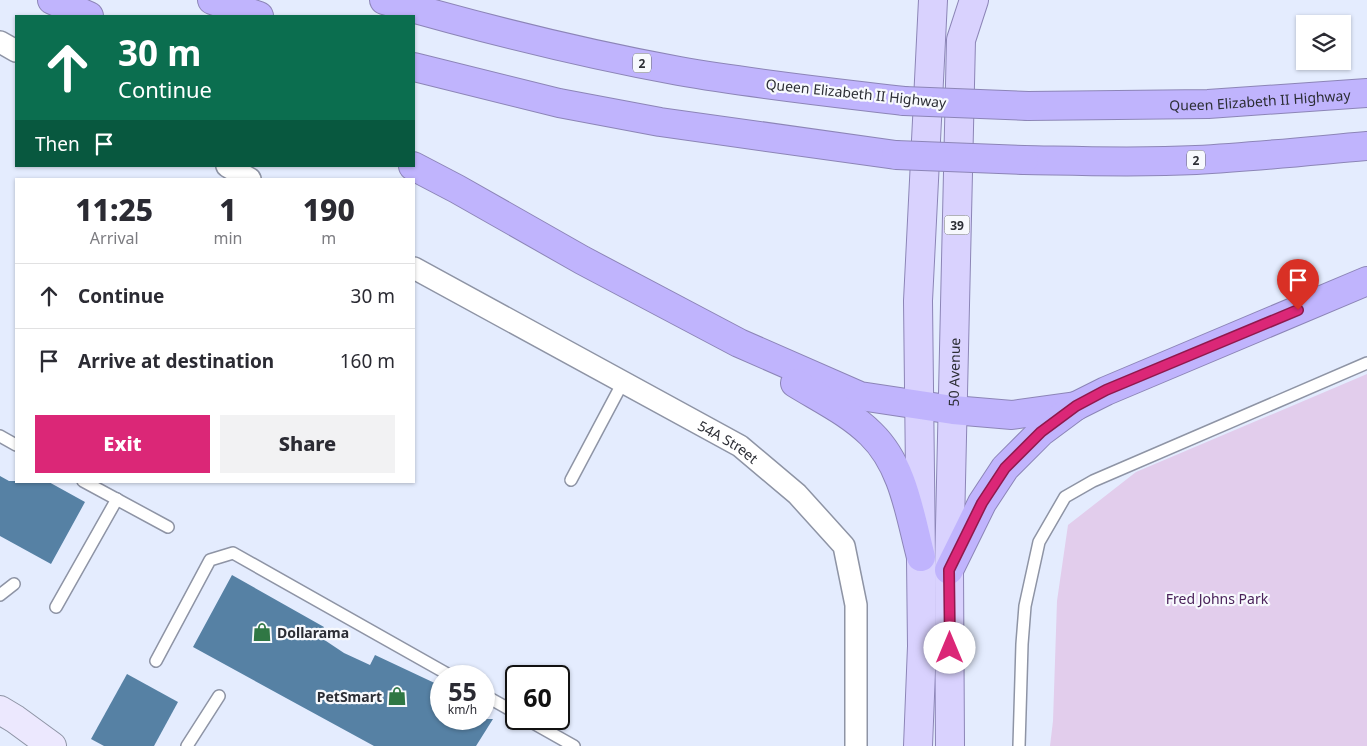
<!DOCTYPE html>
<html lang="en">
<head>
<meta charset="utf-8">
<style>
	body { margin:0; font-family:"Noto Sans",sans-serif; background:#f2f2f3; color:#2b2b33; height:100vh; display:flex; flex-direction:column; font-size:19px; white-space:nowrap }
	* { box-sizing:border-box; margin:0 }
	p { font-size:16px; color:#7c7c81 }
	.icon { flex:none; width:28px; height:28px; fill:none; stroke:currentColor; stroke-width:2; stroke-linecap:round; stroke-linejoin:round }
	.map { position:relative; flex:1; overflow:hidden }
	.sheet { position:absolute; left:15px; top:178px; width:400px; height:305px; display:flex; flex-direction:column; background:#fff; border-radius:0px; box-shadow:0 1px 4px #0004 }
	.sheet>* { flex:none }
	.banner { position:absolute; left:15px; top:15px; width:400px; height:152px; border-radius:0px; box-shadow:0 1px 4px #0004; background:#0b6e4f; color:#fff; overflow:hidden }
	.tools { position:absolute; left:1296px; top:15px; display:grid; gap:10px }
	.tools a { display:grid; place-items:center; width:55px; height:55px; border-radius:0px; background:#fff; box-shadow:0 1px 4px #0004; font-size:25px }
	.speed { position:absolute; left:430px; top:665px; display:flex; gap:10px; font-size:25px; font-weight:700; text-align:center }
	.speed>* { display:grid; place-content:center; width:65px; height:65px; border-radius:50%; background:#fff; box-shadow:0 1px 4px #0004; line-height:1 }
	.speed small { font-size:12px; font-weight:400 }
	.speed .limit { border:2px solid #111; border-radius:8px; background:#fff; color:#111 }
	.pin { position:absolute; display:grid; place-items:center; width:42px; height:42px; color:#fff; margin:-51px -21px; border-radius:50% 50% 50% 0; rotate:-45deg; box-shadow:0 0 5px #0007 }
	.pin .icon { rotate:45deg }
	.me { position:absolute; width:55px; margin:-28px; rotate:0deg; stroke-linejoin:round; filter:drop-shadow(0 0 4px #0008) }
	.turn { display:flex; align-items:center; gap:18px; height:105px; padding:0 20px; font-size:22px }
	.turn .icon { width:65px; height:65px; stroke-width:2.5 }
	.turn b { display:block; font-size:35px; line-height:42px }
	.then { display:flex; align-items:center; height:48px; padding:0 20px; background:#0003; gap:10px; font-size:19px }
	.eta { display:flex; justify-content:space-evenly; align-items:center; height:85px; text-align:center }
	.eta b { font-size:30px; font-weight:800; line-height:35px }
	.cta { display:flex; gap:10px; margin-top:auto; padding:10px 20px }
	.cta a { flex:1; height:58px; border-radius:0px; background:#db2777; color:#fff; font-size:20px; font-weight:800; line-height:58px; text-align:center }
	.cta a+a { background:#f2f2f3; color:#2b2b33 }
	ul { padding:0; list-style:none }
	li { display:flex; align-items:center; gap:15px; height:65px; padding:0 20px; border-top:1px solid #e1e1e2 }
	li div { flex:1 }
	li b { display:block; font-size:19px }
	li em { font-style:normal }
	.map>svg:first-child { display:block }
</style>
</head>
<body>
<div class="map">
<svg width="1367" height="746" viewBox="0 0 1367 746">
	<rect width="100%" height="100%" fill="#e4ecfe"/>
	<!-- green -->
	<path fill="#e2cdec" d="M1367 374V746H1050L1053 721 1057 601 1068 525 1136 472Z"/>
	<!-- building -->
	<g fill="#5681a4">
		<path d="M0 476 9 481H47L85 502 51 564 0 536Z"/>
		<path d="M232 575 324 627 320 637 344 653 370 665 375 655 441 686V719H493L476 746H374L286 698 193 647Z"/>
		<path d="M127 674 178 702 154 746H104L91 739Z"/>
	</g>
	<g fill="none" stroke-linecap="round" stroke-linejoin="round">
		<!-- lane casing -->
		<g stroke="#8e94a5" stroke-width="14">
			<g id="lane">
				<path d="M0 436 16 445"/>
				<path d="M571 480 623 382"/>
				<path d="M83 481 168 527"/>
				<path d="M0 595 14 584"/>
				<path d="M56 607 117 499"/>
				<path d="M156 661 210 560 233 553 451 676"/>
				<path d="M484 695 516 713"/>
				<path d="M526 719 574 746"/>
				<path d="M187 746 219 696"/>
				<path d="M1019 746 1022 644 1025 606 1039 542 1065 497 1093 481 1367 363"/>
			</g>
		</g>
		<!-- street casing -->
		<g stroke="#8e94a5" stroke-width="24">
			<g id="street">
				<path d="M0 42 16 51"/>
				<path d="M227 166 250 179"/>
				<path id="s1" d="M414 268 740 446 797 494 844 546 856 605V746"/>
			</g>
		</g>
		<!-- secondary casing -->
		<g stroke="#8e94a5" stroke-width="30">
			<path id="secondary" d="M0 710 15 719 52 746"/>
		</g>
		<!-- primary casing -->
		<g stroke="#8c85b7" stroke-width="30">
			<g id="primary">
				<path d="M918 746 922 646 918 301 933 0"/>
				<path id="s2" d="M950 746 949 570 961 40 974 0"/>
			</g>
		</g>
		<!-- highway casing -->
		<g stroke="#8c85b7" stroke-width="30">
			<g id="highway">
				<path d="M52 0 89 16"/>
				<path d="M212 0 259 16"/>
				<path d="M384 0C481 28 580 53 679 71 753 84 829 92 904 101"/>
				<path d="M414 67 559 103 660 122 896 155"/>
				<path id="s3" d="M1028 106 1208 104 1367 93"/>
				<path d="M1024 160C1081 161 1138 163 1196 160 1253 157 1310 151 1367 146"/>
				<path d="M413 166 457 189 582 260 739 343 860 396 953 410 1012 415 1076 406"/>
				<path d="M795 383C821 399 850 413 871 434 904 466 910 516 921 557"/>
				<path d="M949 570 982 503 1005 468 1041 432 1076 406 1106 391 1367 281"/>
			</g>
		</g>
		<!-- lane -->
		<use href="#lane" stroke="#fff" stroke-width="11"/>
		<!-- street -->
		<use href="#street" stroke="#fff" stroke-width="21"/>
		<!-- secondary -->
		<use href="#secondary" stroke="#ece8fe" stroke-width="28"/>
		<!-- primary -->
		<use href="#primary" stroke="#d9d2fe" stroke-width="28"/>
		<!-- highway -->
		<use href="#highway" stroke="#c0b4fd" stroke-width="28"/>
		<!-- highway-bridge casing -->
		<g stroke="#8c85b7" stroke-width="30" stroke-linecap="butt">
			<g id="highway-bridge">
				<path d="M904 101 1028 106"/>
				<path d="M896 155 1024 160"/>
			</g>
		</g>
		<!-- highway-bridge -->
		<use href="#highway-bridge" stroke="#c0b4fd" stroke-width="28"/>
	</g>
	<g fill="none" stroke-linecap="round" stroke-linejoin="round">
		<!-- route casing -->
		<g stroke="#8e194d" stroke-width="12">
			<path id="route" d="M950 648 949 570 982 503 1005 468 1041 432 1076 406 1106 390 1298 310"/>
		</g>
		<!-- route -->
		<use href="#route" stroke="#db2777" stroke-width="9"/>
	</g>
	<!-- icons -->
	<defs>
		<g id="shop-bare" transform="scale(1.5)"><path d="M-5-2.5h2.3a2.7 3.5 0 0 1 5.4 0H5L5.5 6h-11ZM-1.5-2.5h3a1.5 2.3 0 0 0-3 0Z" fill="#307744" stroke="#f7f9fd" stroke-width="2.5" paint-order="stroke"/></g>
	</defs>
	<g fill-rule="evenodd">
		<use href="#shop-bare" x="262" y="632"/>
		<use href="#shop-bare" x="397" y="696"/>
	</g>
	<g text-anchor="middle" dominant-baseline="central" stroke-width="4.5" stroke-linejoin="round" paint-order="stroke">
		<!-- shield labels -->
		<g fill="#f7f9fd" stroke="#696b71" stroke-width="1">
			<rect x="633" y="53.5" width="18" height="19" rx="4"/>
			<rect x="1187" y="150.5" width="18" height="19" rx="4"/>
			<rect x="944.5" y="215.5" width="25" height="19" rx="4"/>
		</g>
		<g font-size="12" font-weight="bold" fill="#2c2e35">
			<text x="642" y="63">2</text>
			<text x="1196" y="160">2</text>
			<text x="957" y="225">39</text>
		</g>
		<!-- street labels -->
		<g font-size="14" fill="#2c2e35" stroke="#f7f9fd">
			<text transform="translate(856 93) rotate(6)">Queen Elizabeth II Highway</text>
			<text stroke="none"><textPath href="#s3" startOffset="232">Queen Elizabeth II Highway</textPath></text>
			<text stroke="none"><textPath href="#s2" startOffset="374">50 Avenue</textPath></text>
			<text stroke="none"><textPath href="#s1" startOffset="359">54A Street</textPath></text>
		</g>
		<!-- park labels -->
		<g font-size="14" fill="#4a225a" stroke="#f7f9fd">
			<text x="1217" y="598">Fred Johns Park</text>
		</g>
		<!-- poi labels -->
		<g font-size="14" font-weight="bold" fill="#2c2e35" stroke="#f7f9fd" text-anchor="start">
			<text x="277" y="632">Dollarama</text>
			<text x="382" y="696" text-anchor="end">PetSmart</text>
		</g>
	</g>
</svg>
<div class="tools">
<a><svg class="icon" aria-label="layers" viewBox="0 0 24 24"><path d="M12 4l9 5-9 5-9-5zM3 14l9 5 9-5"/></svg></a>
</div>
<div class="speed"><div>55<small>km/h</small></div><div class="limit">60</div></div>
<div class="pin" style="left:1298px;top:310px;background:#d93025"><svg class="icon" aria-label="arrive" viewBox="0 0 24 24"><path d="M6 21V4h12l-3 4 3 4H6"/></svg></div>
<svg class="me" style="left:950px;top:648px" viewBox="-20 -20 40 40"><circle r="19" fill="#fff"/><path d="M0-13L10 11 0 6-10 11z" fill="#db2777"/></svg>
<div class="banner">
<div class="turn"><svg class="icon" aria-label="ahead" viewBox="0 0 24 24"><path d="M12 20V5M6 11l6-6 6 6"/></svg><div><b>30 m</b>Continue</div></div>
<div class="then">Then<svg class="icon" aria-label="arrive" viewBox="0 0 24 24"><path d="M6 21V4h12l-3 4 3 4H6"/></svg></div>
</div>
<section class="sheet">
<div class="eta">
<div><b>11:25</b><p>Arrival</p></div>
<div><b>1</b><p>min</p></div>
<div><b>190</b><p>m</p></div>
</div>
<ul>
<li><svg class="icon" aria-label="ahead" viewBox="0 0 24 24"><path d="M12 20V5M6 11l6-6 6 6"/></svg><div><b>Continue</b></div><em>30 m</em></li>
<li><svg class="icon" aria-label="arrive" viewBox="0 0 24 24"><path d="M6 21V4h12l-3 4 3 4H6"/></svg><div><b>Arrive at destination</b></div><em>160 m</em></li>
</ul>
<div class="cta"><a>Exit</a><a>Share</a></div>
</section>
</div>
</body>
</html>
